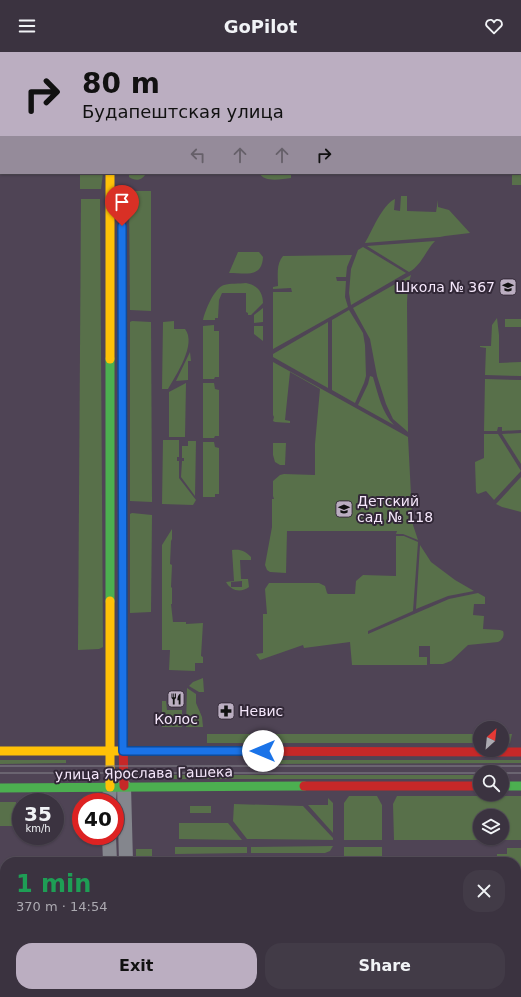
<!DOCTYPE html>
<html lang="en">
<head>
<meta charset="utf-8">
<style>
	body { margin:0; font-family:"DejaVu Sans",sans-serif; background:#423b47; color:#f1f3f6; height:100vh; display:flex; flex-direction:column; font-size:15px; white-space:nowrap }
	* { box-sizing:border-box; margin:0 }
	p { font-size:13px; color:#acaab1 }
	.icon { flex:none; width:22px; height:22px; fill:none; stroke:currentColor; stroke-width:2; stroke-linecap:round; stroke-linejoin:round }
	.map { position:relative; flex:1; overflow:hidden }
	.drawer { position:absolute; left:0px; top:805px; width:521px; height:140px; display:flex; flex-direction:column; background:#3b3340; border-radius:16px 16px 0 0; box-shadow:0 1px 3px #0004,0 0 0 1px #544e59 }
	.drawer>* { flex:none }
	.guide { position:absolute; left:0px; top:0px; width:521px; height:122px; box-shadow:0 1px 3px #0004,0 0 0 1px #544e59; background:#bbaec1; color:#111; overflow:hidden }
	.needle { width:26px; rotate:27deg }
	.tools { position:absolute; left:473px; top:669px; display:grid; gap:8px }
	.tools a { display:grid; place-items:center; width:36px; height:36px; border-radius:50%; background:#3b3340; box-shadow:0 1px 3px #0004,0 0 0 1px #544e59; font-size:20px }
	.speed { position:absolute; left:12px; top:741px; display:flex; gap:8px; font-size:20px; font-weight:700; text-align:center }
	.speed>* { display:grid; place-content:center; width:52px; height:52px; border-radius:50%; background:#3b3340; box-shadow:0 1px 3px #0004,0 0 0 1px #544e59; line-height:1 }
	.speed small { font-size:10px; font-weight:400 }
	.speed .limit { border:6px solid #d22; background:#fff; color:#111 }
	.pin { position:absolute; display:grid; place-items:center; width:34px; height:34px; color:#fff; margin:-41px -17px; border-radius:50% 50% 50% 0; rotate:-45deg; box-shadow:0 0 4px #0007 }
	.pin .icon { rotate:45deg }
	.me { position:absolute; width:44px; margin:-22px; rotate:270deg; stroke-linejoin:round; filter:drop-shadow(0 0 3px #0008) }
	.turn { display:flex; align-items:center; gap:14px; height:84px; padding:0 16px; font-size:18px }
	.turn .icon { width:52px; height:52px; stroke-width:2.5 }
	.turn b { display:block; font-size:28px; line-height:34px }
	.lanes { display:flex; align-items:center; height:38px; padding:0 16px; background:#0003; justify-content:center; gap:20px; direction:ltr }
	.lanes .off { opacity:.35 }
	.round { display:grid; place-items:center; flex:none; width:42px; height:42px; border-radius:16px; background:#423b47 }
	.headline { display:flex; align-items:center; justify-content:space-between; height:68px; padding:0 16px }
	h1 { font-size:24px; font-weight:700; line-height:30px; color:#1e9e55 }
	.cta { display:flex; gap:8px; margin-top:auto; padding:8px 16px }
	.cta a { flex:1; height:46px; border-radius:16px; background:#bbaec1; color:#111; font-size:16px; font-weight:700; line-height:46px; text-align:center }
	.cta a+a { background:#423b47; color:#f1f3f6 }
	header { display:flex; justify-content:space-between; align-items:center; height:52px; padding:0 16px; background:#3b3340; font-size:18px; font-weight:700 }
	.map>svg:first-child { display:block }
</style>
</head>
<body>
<header><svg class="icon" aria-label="menu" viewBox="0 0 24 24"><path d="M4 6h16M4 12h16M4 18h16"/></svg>GoPilot<svg class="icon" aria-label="heart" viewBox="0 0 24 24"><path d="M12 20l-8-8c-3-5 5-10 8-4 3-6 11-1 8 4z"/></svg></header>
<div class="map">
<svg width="521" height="945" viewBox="0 0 521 945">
	<rect width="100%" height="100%" fill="#4f4455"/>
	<!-- green -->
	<g fill="#58704a" fill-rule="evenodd">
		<path d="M520 76 521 133H512V121H520Z"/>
		<path d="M80 121H103L101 137H80Z"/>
		<path d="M129 121H146C143 128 136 130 129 125Z"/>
		<path d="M259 121H291V126C281 127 265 131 259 121Z"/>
		<path d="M131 139H151V259L130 258 129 141Z"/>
		<path d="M401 144H407V159L436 160 438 148V155L449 158 470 181 445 184 440 185 365 191C372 179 382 153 395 147L394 158 400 159Z"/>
		<path d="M81 147H100L103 595 99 597 78 598Z"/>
		<path d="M435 189C426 198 421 214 409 220L367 194Z"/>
		<path d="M363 195 406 221 351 253 349 241 351 217 358 198Z"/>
		<path d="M238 200H259L263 205C262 226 246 221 229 221Z"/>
		<path d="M352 203 347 215 346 225H336L337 229H346L345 245 348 255 273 297V240H292L291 236 273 237V235L278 234C278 224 276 212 283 204Z"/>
		<path d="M411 223 408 233 407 251 408 380 393 367 386 352 377 324 370 287 353 256Z"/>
		<path d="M246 231C257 233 263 240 263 251L251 263H248V261L246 260V241H222L219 248 218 266H215V268H203C205 259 214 236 224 233 230 231 239 232 246 231Z"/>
		<path d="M263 256V270L254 271V263Z"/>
		<path d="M349 258 363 281 365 293 366 324 364 331 355 351 332 338V268Z"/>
		<path d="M497 266 499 283V311L521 310V324L485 323 486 296 480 295V294H491L492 273Z"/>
		<rect x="505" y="267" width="16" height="8"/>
		<path d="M132 269 151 270 152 450 130 449V270Z"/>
		<path d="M174 269V277H185C197 292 176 323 168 337H162L163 270Z"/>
		<path d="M328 270V336L273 305V302Z"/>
		<path d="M214 273V279H219V325H215L214 327H203V274Z"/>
		<path d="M254 274H263V289L254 282Z"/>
		<path d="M190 300 191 309H188V328L176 329Z"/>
		<path d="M273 310 408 385 412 462 413 473 418 488 403 482H396L397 479H287L286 521 270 520 267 518 265 513 272 475V447H274L273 444V429L280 423 284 422 315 423V392L320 337 290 320 285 368 290 369V371L275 370 273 369 274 365 273 363Z"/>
		<path d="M370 324 373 325C378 342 382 361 394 373L358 353 368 332Z"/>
		<path d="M485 327 521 328V378L502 379V375H498L497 379H484Z"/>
		<path d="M186 331 185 385H169V340Z"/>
		<path d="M203 331H214L215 337 219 338V384H215L214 386H203Z"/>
		<path d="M521 381V412L502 382Z"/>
		<path d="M484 382H498L521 419 494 448 486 439 478 442 476 440 475 410 484 406Z"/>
		<path d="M163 388H179V405H177V409H179V426L196 448 193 453 162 452Z"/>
		<path d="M188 389H196L195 444 181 425 182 409H184V406H182V394H188Z"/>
		<path d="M203 390H214L215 395 219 396V442H215V445H203Z"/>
		<path d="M273 391H286L285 413H280L275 410 273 403Z"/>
		<path d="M521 425V460L502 455 496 452Z"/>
		<path d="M132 461 152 463 151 560 130 561V462Z"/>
		<path d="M172 477V487L171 489 170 512 172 513 171 535 172 536V552H171L173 570H186V572L203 571 201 604 203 605V611H195V619L169 618 170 598H162V493Z"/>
		<path d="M396 484H404L418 490 413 559 368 579V582L449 547 478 541 485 545V552H474L473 563 484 564 483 577 500 578 503 579C505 584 502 588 498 590L468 593 451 609 443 612H430V594H419V605H427V613H352L350 590 304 596 303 593 260 608 256 602 263 601V562H267L265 537 269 531H319L325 534 327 541 328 542H355L356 529 363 523 396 524Z"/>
		<path d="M420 493 431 510 455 528 474 539 448 544 416 557Z"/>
		<path d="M232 498C241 497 245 499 251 505V508H240L241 527H248L249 535C241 541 231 539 226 530L234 529ZM242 529V535H231V530Z"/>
		<path d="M203 626 204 640H199L189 634 193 630Z"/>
		<path d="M187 636 196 642V651L202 665 203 675H186Z"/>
		<path d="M162 649H166L167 658H182V675H162Z"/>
		<rect x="207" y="682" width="273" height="9"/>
		<path d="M502 682H512L510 691H502Z"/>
		<path d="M0 708H66V711L0 712Z"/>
		<path d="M258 708H521V711L258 712Z"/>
		<rect x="163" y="723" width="317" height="4"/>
		<path d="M349 744H377L382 753V788H344V751Z"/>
		<path d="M397 744H521V788H394L393 752ZM480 764H502V786H480Z"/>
		<path d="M328 746 333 751V781L308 753H328Z"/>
		<path d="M0 750H16V756H21V774H0Z"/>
		<path d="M234 752 303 754 333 786V788L247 787 233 769Z"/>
		<rect x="190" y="754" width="21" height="7"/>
		<path d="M179 771H228L242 788 179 787Z"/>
		<path d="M333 794 330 799 325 801H251V795Z"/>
		<path d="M175 795H247V801L175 802Z"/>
		<rect x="344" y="795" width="38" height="15"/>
		<path d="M507 796H521V945H343V940H516V810H497V802H507Z"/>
		<rect x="136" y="797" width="16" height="13"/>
		<rect x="136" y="940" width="15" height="5"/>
		<path d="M263 940 272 941 273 940H282V945H263L261 942Z"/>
		<path d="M286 940H312V945H284V941Z"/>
	</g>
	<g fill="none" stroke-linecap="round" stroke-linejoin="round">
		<!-- street -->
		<g stroke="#84868d" stroke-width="14">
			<path d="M124 734 126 810"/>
			<path d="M109 750 110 735"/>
			<path d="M109 784 110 810"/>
			<path d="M110 940V945"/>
			<path d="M126 940V945"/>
		</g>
		<!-- fast -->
		<g stroke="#4caf50" stroke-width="9">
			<path d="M110 307V549"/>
			<path d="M502 734H521"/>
			<path d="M0 736 304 734"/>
		</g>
		<!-- slow -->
		<g stroke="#ffc107" stroke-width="9">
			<path d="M110 0V1"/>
			<path d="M110 121V307"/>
			<path d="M110 549V735"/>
			<path d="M0 699H198"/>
		</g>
		<!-- jam -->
		<g stroke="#c62828" stroke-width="9">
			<path d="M123 690 124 734"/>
			<path d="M198 699 521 700"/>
			<path d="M304 734H480"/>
		</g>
		<!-- tram -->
		<g stroke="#86848d" stroke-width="1">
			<path d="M0 714H521"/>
			<path d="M0 721H480"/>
			<path d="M502 721H521"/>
		</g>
	</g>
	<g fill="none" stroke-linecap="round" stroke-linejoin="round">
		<!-- route casing -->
		<g stroke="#114b97" stroke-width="10">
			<path id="route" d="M122 174 123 699H263"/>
		</g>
		<!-- route -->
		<use href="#route" stroke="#1a73e8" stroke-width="7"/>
	</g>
	<!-- icons -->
	<defs>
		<g id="school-square" transform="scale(0.9)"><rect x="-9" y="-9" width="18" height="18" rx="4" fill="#bbaec1" stroke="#322837"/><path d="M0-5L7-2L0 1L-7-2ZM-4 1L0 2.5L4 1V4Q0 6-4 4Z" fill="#111"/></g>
		<g id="restaurant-square" transform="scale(0.9)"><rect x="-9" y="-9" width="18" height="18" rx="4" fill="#bbaec1" stroke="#322837"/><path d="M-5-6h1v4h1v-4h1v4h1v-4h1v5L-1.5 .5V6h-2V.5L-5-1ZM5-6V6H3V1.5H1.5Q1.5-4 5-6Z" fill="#111"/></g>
		<g id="pharmacy-square" transform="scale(0.9)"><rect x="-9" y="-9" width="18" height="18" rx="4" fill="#bbaec1" stroke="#322837"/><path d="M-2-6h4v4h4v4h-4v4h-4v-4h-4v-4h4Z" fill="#111"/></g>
	</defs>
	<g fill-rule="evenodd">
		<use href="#school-square" x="508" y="235"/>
		<use href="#school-square" x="344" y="457"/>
		<use href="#restaurant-square" x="176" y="647"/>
		<use href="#pharmacy-square" x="226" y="659"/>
	</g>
	<g text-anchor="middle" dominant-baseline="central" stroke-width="4" stroke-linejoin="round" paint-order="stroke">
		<!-- poi labels -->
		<g font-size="14" fill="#f5e7fb" stroke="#322837" text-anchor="start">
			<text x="495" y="235" text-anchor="end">Школа № 367</text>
			<text x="357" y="449">Детский<tspan x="357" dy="16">сад № 118</tspan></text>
			<text x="239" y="659">Невис</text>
			<text x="176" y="667" text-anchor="middle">Колос</text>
		</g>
		<!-- street labels -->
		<g font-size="14" fill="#f5e7fb" stroke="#322837">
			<text transform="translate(144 721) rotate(-1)">улица Ярослава Гашека</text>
		</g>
	</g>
</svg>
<div class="tools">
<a><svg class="needle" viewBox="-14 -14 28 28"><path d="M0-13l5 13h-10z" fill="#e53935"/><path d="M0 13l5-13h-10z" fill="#acaab1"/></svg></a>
<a><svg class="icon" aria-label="search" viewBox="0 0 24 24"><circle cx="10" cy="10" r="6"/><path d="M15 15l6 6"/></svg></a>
<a><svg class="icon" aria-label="layers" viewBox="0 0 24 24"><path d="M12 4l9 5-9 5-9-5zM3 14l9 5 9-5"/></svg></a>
</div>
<div class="speed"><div>35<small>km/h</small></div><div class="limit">40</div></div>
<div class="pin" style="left:122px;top:174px;background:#d93025"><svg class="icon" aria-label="arrive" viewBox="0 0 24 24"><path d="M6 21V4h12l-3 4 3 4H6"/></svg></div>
<svg class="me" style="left:263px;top:699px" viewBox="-20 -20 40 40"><circle r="19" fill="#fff"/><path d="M0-13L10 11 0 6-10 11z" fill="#1a73e8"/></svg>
<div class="guide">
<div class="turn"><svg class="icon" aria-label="right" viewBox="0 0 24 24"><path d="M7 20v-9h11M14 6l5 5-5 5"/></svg><div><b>80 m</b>Будапештская улица</div></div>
<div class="lanes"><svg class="icon off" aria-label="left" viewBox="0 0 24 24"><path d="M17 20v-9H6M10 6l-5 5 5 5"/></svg><svg class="icon off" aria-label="ahead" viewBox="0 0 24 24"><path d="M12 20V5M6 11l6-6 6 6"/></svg><svg class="icon off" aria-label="ahead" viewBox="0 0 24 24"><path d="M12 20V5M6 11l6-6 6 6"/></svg><svg class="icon" aria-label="right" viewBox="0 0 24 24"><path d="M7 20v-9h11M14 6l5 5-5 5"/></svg></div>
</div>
<section class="drawer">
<div class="headline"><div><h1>1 min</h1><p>370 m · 14:54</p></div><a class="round"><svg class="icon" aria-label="close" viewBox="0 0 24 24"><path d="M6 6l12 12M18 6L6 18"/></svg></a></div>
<div class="cta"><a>Exit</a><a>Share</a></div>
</section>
</div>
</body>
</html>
